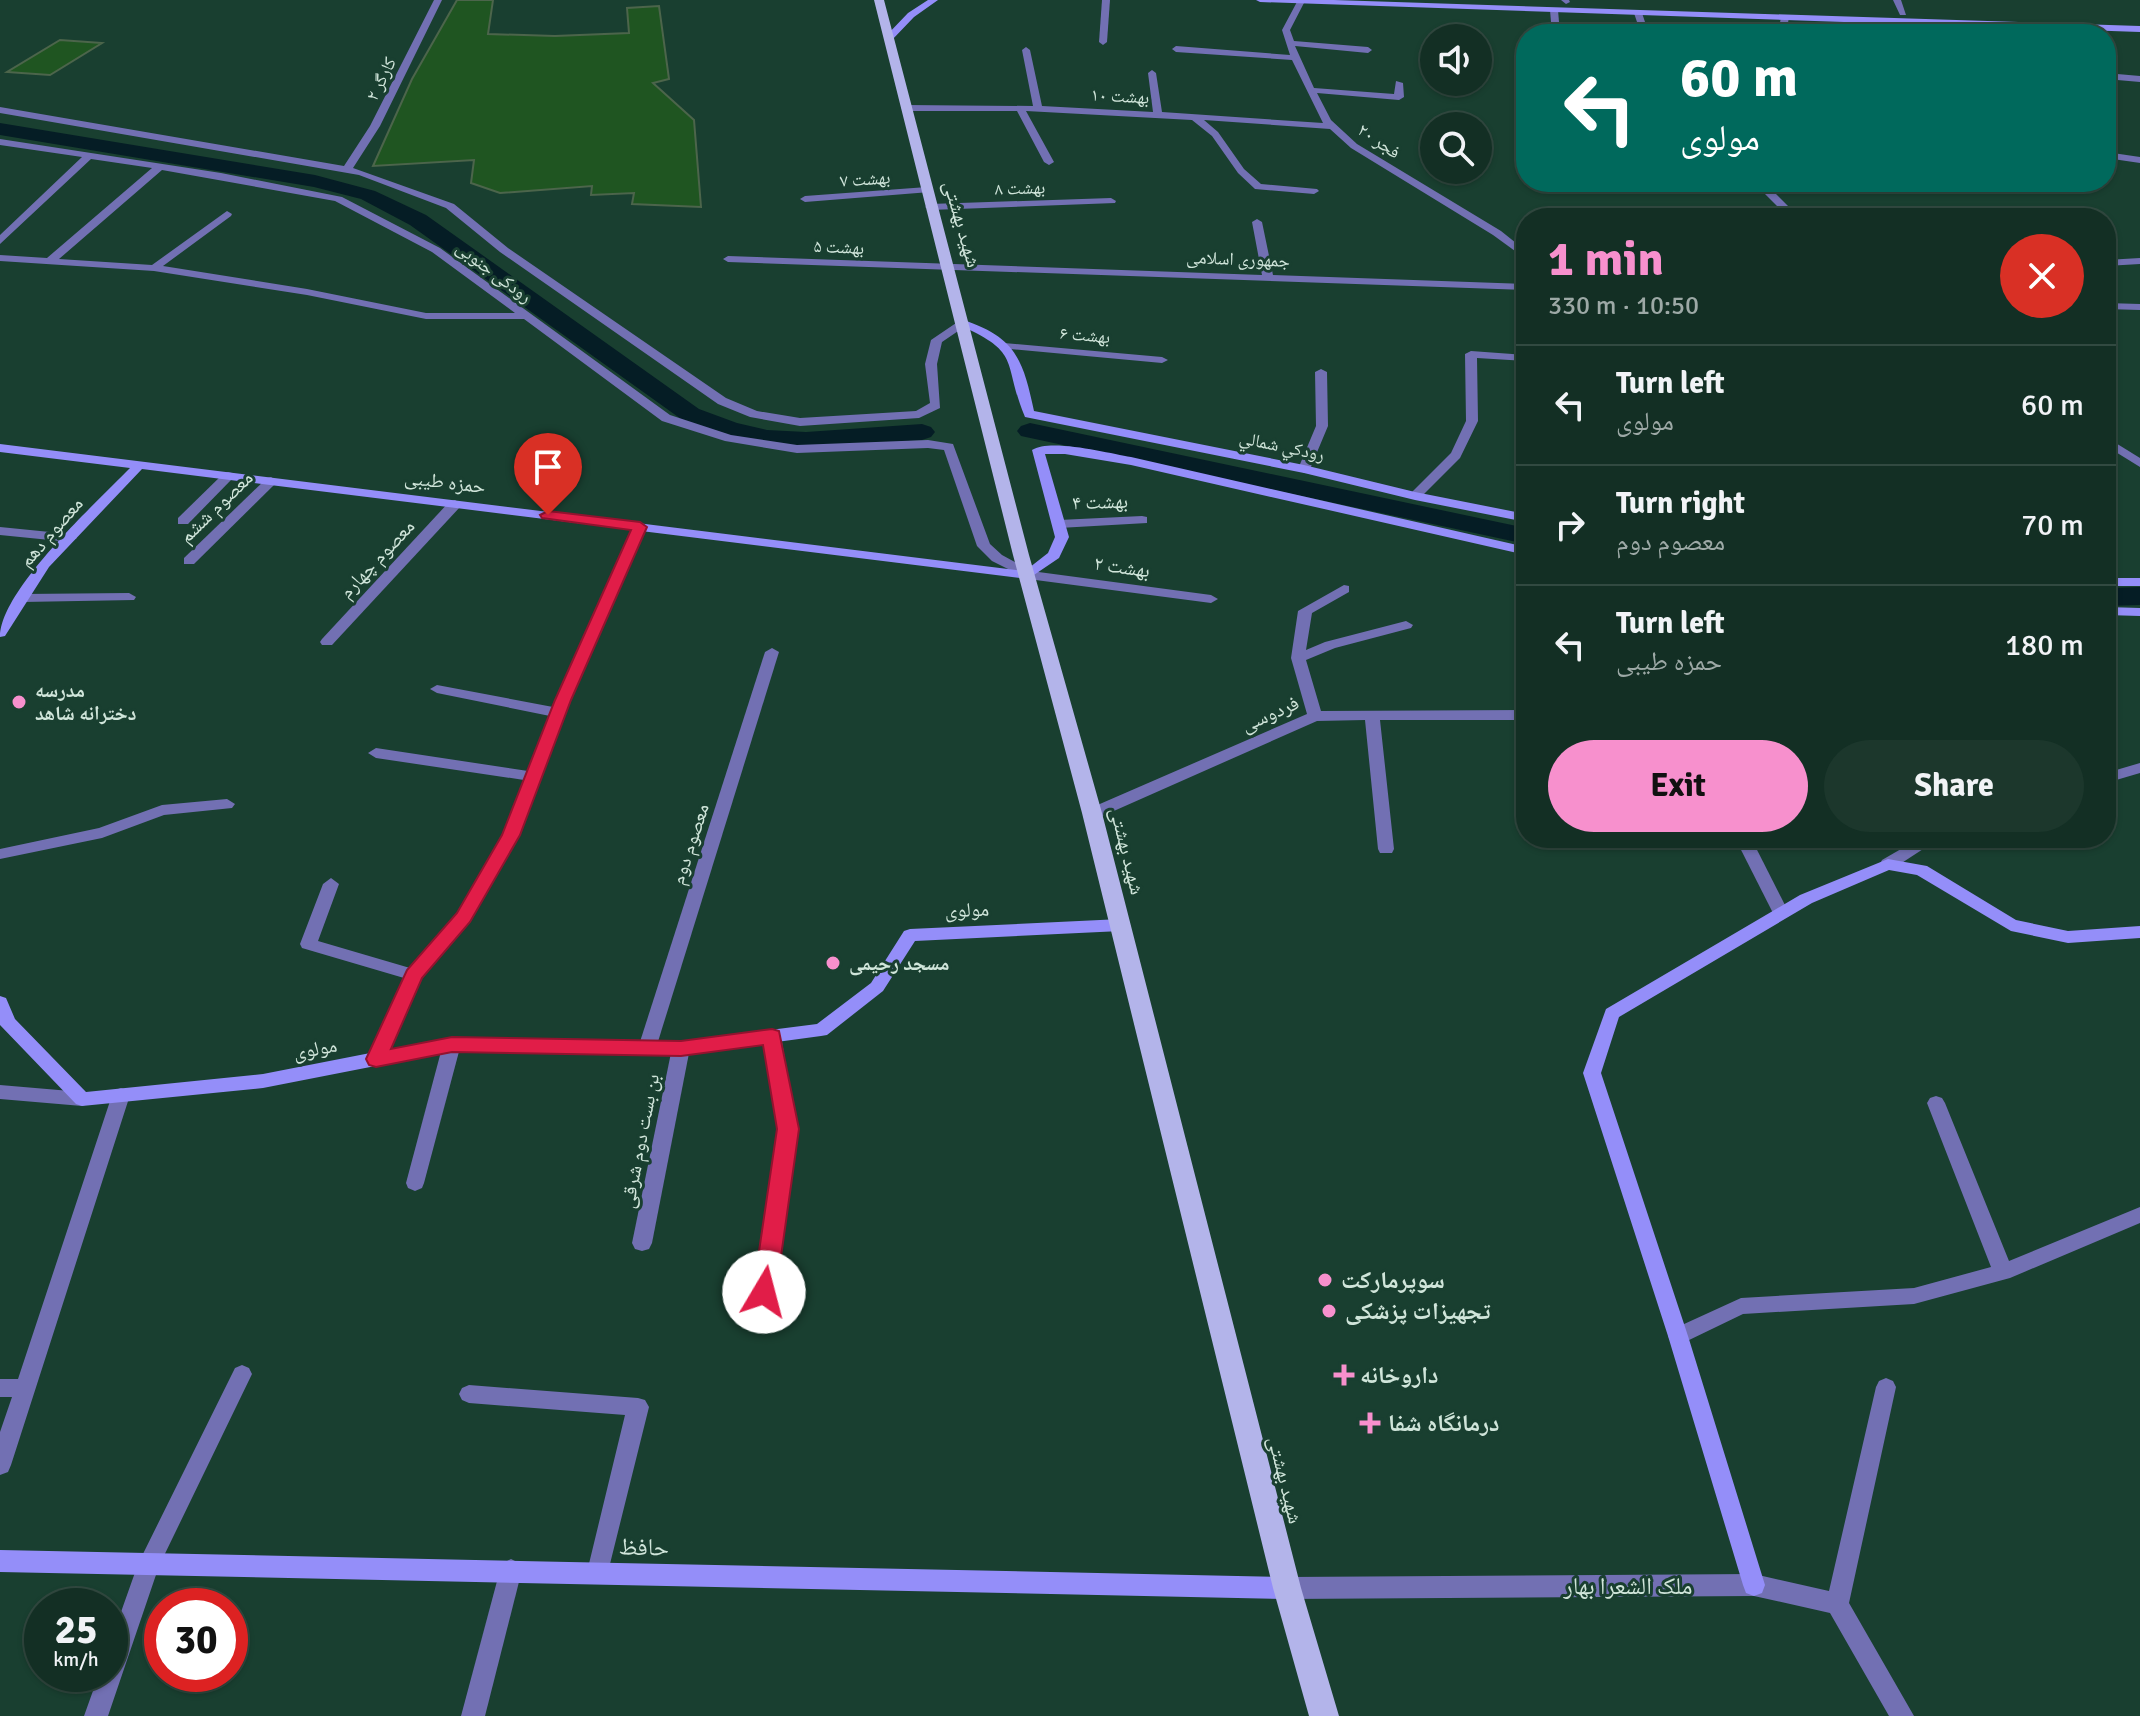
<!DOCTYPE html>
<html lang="en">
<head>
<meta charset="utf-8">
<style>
	body { margin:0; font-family:Signika,"Noto Naskh Arabic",sans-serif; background:#1c372c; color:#f1f3f6; height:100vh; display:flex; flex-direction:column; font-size:30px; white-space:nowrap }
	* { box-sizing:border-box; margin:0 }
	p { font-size:26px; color:#9da9a6 }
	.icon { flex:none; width:44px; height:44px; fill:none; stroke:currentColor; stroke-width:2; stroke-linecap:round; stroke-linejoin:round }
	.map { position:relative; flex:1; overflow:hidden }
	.sheet { position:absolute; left:1516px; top:208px; width:600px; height:640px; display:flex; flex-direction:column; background:#132f24; border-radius:32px; box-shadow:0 2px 6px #0004,0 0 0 2px #324a41 }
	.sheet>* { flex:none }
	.top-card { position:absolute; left:1516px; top:24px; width:600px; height:168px; border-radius:32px; box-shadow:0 2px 6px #0004,0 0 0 2px #324a41; background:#00695c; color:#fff; overflow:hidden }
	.tools { position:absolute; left:1420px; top:24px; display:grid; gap:16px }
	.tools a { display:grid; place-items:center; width:72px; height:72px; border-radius:50%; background:#132f24; box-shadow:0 2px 6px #0004,0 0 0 2px #324a41; font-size:40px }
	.speed { position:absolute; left:24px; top:1588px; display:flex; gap:16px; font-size:40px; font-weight:700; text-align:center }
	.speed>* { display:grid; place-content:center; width:104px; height:104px; border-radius:50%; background:#132f24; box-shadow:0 2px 6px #0004,0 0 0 2px #324a41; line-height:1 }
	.speed small { font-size:20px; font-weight:400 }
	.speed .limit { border:12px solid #d22; background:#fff; color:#111 }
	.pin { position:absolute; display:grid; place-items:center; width:68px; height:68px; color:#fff; margin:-82px -34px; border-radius:50% 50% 50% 0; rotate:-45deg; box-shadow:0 0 8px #0007 }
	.pin .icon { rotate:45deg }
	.me { position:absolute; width:88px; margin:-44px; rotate:8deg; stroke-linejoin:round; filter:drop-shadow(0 0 6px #0008) }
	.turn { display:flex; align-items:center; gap:28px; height:168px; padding:0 32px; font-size:36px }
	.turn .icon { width:104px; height:104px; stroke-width:2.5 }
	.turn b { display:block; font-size:56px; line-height:68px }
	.round { display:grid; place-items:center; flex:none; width:84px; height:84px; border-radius:42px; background:#1c372c }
	.summary { display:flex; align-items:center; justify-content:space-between; height:136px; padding:0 32px }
	h1 { font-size:48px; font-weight:800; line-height:60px; color:#f790cd }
	.button { display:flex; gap:16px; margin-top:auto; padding:16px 32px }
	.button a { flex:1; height:92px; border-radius:48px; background:#f790cd; color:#111; font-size:32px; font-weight:800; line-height:92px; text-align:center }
	.button a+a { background:#1c372c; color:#f1f3f6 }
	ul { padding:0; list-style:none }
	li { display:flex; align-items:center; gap:24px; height:120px; padding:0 32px; border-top:2px solid #324a41 }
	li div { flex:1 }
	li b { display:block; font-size:30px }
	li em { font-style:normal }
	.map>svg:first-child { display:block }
</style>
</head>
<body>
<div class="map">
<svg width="2140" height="1716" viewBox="0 0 2140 1716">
	<rect width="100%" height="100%" fill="#193f30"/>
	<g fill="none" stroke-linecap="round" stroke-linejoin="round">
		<!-- canal -->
		<g fill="#051d25" fill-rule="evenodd">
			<path d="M0 123 315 175 375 191 426 215 699 409 737 423 767 430 806 432 922 424 931 427 935 432 931 437 922 440C869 443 812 454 759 444 732 440 706 430 681 419L410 225 361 199 314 187 0 135Z"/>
			<path d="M1030 423 1526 528V544L1021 436 1017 431 1021 426Z"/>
			<path d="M2140 587V605L2106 606V588Z"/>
		</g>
	</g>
	<!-- building -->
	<g fill="#1f5521" stroke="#4c654b" stroke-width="2">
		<path d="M457 0H493L488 34 555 36 629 33 627 8 659 6 669 79 653 83 694 120 701 207 632 204 634 193 591 195 592 186 500 193 471 183 474 160 373 166 412 79Z"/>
		<path d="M60 40 102 43 50 75 7 72Z"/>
	</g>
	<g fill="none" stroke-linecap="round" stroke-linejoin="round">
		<!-- street -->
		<g fill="#7270b3" fill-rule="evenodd">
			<path d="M434 0H442L380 126 353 168 454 204 508 248 726 398 757 411 800 418 916 411 930 403 925 364 931 340 959 321H967V325L942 342 937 364 940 408 919 418 800 426 750 417 718 404 500 252 446 208 359 175 0 113V107L344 166 370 126Z"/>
			<path d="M1102 0H1110L1107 42 1103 45 1099 42Z"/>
			<path d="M1298 0 1305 1 1290 30 1294 41 1368 47 1372 50 1368 53 1295 46 1314 88 1394 94 1396 81 1403 83 1404 97 1399 100 1317 93 1331 120 1357 144 1501 231 1526 251V259L1493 235 1351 148 1330 129 1204 120 1218 132 1244 169 1261 184 1317 189 1319 191 1314 194 1255 189 1238 173 1212 136 1192 120 1026 111 1054 162 1049 165 1044 162 1017 111H906L901 108 906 105 1033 106 1022 50 1026 47 1030 50 1042 106 1153 112 1148 73 1152 70 1156 73 1162 112 1323 123 1292 60 1176 52 1172 49 1176 46 1290 55 1282 30Z"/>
			<path d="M1561 0H1569L1570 2 1566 4Z"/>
			<path d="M1893 0H1901L1906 15H1900Z"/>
			<path d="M1554 8 1558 10 1560 34H1552L1550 10Z"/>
			<path d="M1638 11 1642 13 1649 34H1641L1634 13Z"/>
			<path d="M1785 15 1789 17 1786 34H1778L1781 17Z"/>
			<path d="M1926 19 1930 22 1934 34H1926L1922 22Z"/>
			<path d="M2106 73 2140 76V82L2106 79Z"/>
			<path d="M0 139 221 173 342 197 440 248 670 415 731 435 797 445 928 440 953 444 990 544 1002 555 1031 571 1211 595 1218 599 1211 603 1028 579 992 561 977 546 944 450 928 448 797 453 725 441 662 421 524 319H426L307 295 154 271 0 261V255L47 258 152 168 91 159 0 244V235L82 157 0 145ZM162 170 335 201 432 252 515 313H426L307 289 163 266 231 216 232 214 227 211 152 265 59 259Z"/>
			<path d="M2106 152 2140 157V163L2106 158Z"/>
			<path d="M1753 182H1764L1800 218H1789Z"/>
			<path d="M927 187 930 188V192L805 202 800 199 805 196Z"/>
			<path d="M1111 198 1116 201 1115 203 930 210 925 207 930 204Z"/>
			<path d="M1257 219 1262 222 1273 275 1526 284V290L728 262 723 259 728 256 1262 275 1252 222Z"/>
			<path d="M2140 258V264L2106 266V260Z"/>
			<path d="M2106 303 2140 304V310L2106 309Z"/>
			<path d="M1004 343 1162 357 1168 360 1162 363 1000 348 998 346Z"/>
			<path d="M1471 351 1526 355V361L1477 358 1478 421 1460 458 1419 499H1411V493L1451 453 1466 421 1465 354Z"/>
			<path d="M1321 369 1327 372 1328 426 1310 469 1304 473 1298 469 1316 426 1315 372Z"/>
			<path d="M2106 437 2140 458V467L2106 446Z"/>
			<path d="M228 472 232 473V479L188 524H178V518L224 473Z"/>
			<path d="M271 477 277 481 275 484 194 564H184V558L267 478Z"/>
			<path d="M455 500 461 504 460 507 332 645H322L320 642 322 639 450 501Z"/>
			<path d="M1142 516 1147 517V523L1059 528 1053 524 1059 520Z"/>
			<path d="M640 523 646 527 570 700 519 835 470 921 421 978 382 1064H370L367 1059 404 978 302 948 300 944 323 884 331 878 339 884 318 941 410 968 458 913 503 835 524 780 376 758 368 753 376 748 528 771 550 716 437 693 430 689 437 685 553 707 634 527Z"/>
			<path d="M0 527 70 534 77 538 70 542 0 535Z"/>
			<path d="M1344 585 1349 586V592L1312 613 1306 650 1325 642 1406 621 1413 625 1411 628 1335 648 1306 660 1321 711 1526 710V720H1380L1394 849 1392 853H1380L1378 849 1365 720 1317 721 1098 818H1086L1084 814 1086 810 1307 714 1291 658 1298 611Z"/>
			<path d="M129 593 136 597 134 600 23 602 16 598 23 594Z"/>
			<path d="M772 648 779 652 656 1048 653 1053H641L638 1048 765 652Z"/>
			<path d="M2140 763V773L2106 783V773Z"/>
			<path d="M227 799 235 804 232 808 164 815 102 838 0 859V849L99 828 162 805Z"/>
			<path d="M1735 838H1751L1789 913 1787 917H1775Z"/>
			<path d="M1920 838H1940L1894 868H1882L1880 864 1882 860Z"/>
			<path d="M772 1030 778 1031 781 1036 797 1129 774 1292 771 1298 764 1300 757 1298 754 1292 779 1129 763 1036 766 1031Z"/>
			<path d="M452 1037 458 1039 461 1044 424 1183 422 1188 415 1191 408 1188 406 1183 443 1044 446 1039Z"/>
			<path d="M681 1041 687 1043 690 1048 652 1243 649 1249 642 1251 635 1249 632 1243 672 1048 675 1043Z"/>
			<path d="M0 1085 82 1092 88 1094 91 1099 88 1104 82 1106 0 1099Z"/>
			<path d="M121 1088 127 1090 130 1095 11 1465 8 1472 0 1475V1432L12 1397H0V1379H18L112 1095 115 1090Z"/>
			<path d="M1936 1096 1942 1098 1945 1103 2009 1261 2140 1207V1223L2010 1278 1914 1304 1743 1314 1685 1342 1678 1345 1671 1342 1668 1336 1671 1330 1741 1298 1914 1288 1991 1267 1927 1103 1930 1098Z"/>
			<path d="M242 1365 249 1368 252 1374 159 1566 108 1716H84L99 1674H110V1643L138 1564 235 1368Z"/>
			<path d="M1886 1378 1893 1381 1896 1387 1849 1603 1914 1716H1889L1830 1613 1754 1596 1287 1599 1279 1596 1276 1588 1279 1580 1287 1577 1754 1574 1829 1591 1876 1387 1879 1381Z"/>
			<path d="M469 1385 638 1398 645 1400 649 1407 606 1580 598 1583 590 1580 587 1572 625 1415 469 1403 462 1400 459 1394 462 1388Z"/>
			<path d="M511 1559 519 1563 522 1570 485 1716H461L500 1570 503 1563Z"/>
		</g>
		<!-- secondary -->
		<g fill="#948ef9" fill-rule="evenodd">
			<path d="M928 0H938L914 17 891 41H885V37L908 13Z"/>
			<path d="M1256 0H1334L2140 26V32L1260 2Z"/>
			<path d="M963 320C1016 337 1023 360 1034 411L1304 465 1415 492 1526 514V522L1415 500 1304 473 1025 417C1002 362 1023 353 959 325V321Z"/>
			<path d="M0 444 1025 571 1048 553 1055 537 1032 450C1050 438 1108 453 1131 457L1526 547V555L1131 465 1065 454H1045L1069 537 1059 558 1028 579 142 469 49 567 5 636 0 637C0 590 96 503 130 468L0 452Z"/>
			<rect x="2106" y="578" width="34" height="8"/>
			<path d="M2106 607 2140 608V616L2106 615Z"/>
			<path d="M1888 859 1927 866 2016 920 2068 931 2140 926V938L2068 943 2011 931 1917 875 1889 870 1812 903 1619 1017 1601 1073 1688 1336 1765 1585 1762 1593 1754 1596 1746 1593 1743 1585 1668 1336 1583 1073 1606 1009 1800 895Z"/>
			<path d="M1121 919 1129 925 1121 931 915 941 883 991 827 1035 821 1036 681 1055 452 1051 263 1088 82 1106 76 1104 0 1025V996L6 998 15 1019 86 1092 263 1074 452 1037 681 1041 817 1024 871 983 904 931 910 929Z"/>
			<path d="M0 1550 1287 1577 1295 1580 1298 1588 1295 1596 1287 1599 0 1572Z"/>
		</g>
		<!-- primary -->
		<path fill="#b3b4ea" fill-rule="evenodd" d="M874 0H884L1029 555 1102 813 1301 1588 1339 1716H1309L1273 1588 1082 813 1013 555Z"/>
	</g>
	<!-- route -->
	<path fill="#e11d48" stroke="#92132f" stroke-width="2" d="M548 511 640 522 647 527 571 700 520 835 470 922 422 978 391 1049 452 1037 681 1041 772 1029 779 1031 799 1129 776 1292 772 1299 764 1301 756 1299 753 1292 777 1129 763 1045 681 1056 452 1052 376 1067 369 1065 366 1059 407 970 457 913 502 835 555 700 631 530 542 518 540 515Z"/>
	<!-- markers -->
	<g fill="#f790cd" stroke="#193f30" stroke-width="3">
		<circle cx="19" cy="702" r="8"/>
		<circle cx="833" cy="963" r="8"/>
		<circle cx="1325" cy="1280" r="8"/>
		<circle cx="1329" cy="1311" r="8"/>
		<path d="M1340 1363h8v8h8v8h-8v8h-8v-8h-8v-8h8z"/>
		<path d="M1366 1411h8v8h8v8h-8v8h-8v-8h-8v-8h8z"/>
	</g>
	<g text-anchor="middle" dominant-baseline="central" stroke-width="6" stroke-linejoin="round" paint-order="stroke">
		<!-- far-street labels -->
		<g font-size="18" fill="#d0e5da" stroke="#193f30">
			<text transform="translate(381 79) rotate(-64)">کارگر ۲</text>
			<text transform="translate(1120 96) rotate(3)">بهشت ۱۰</text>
			<text transform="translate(1379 141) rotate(34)">فجر ۲۰</text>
			<text transform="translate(865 179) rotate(-4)">بهشت ۷</text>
			<text transform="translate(1020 188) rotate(-2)">بهشت ۸</text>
			<text transform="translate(839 247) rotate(2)">بهشت ۵</text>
			<text transform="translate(1238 259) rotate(2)">جمهوری اسلامی</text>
			<text transform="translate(494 272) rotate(37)">رودکی جنوبی</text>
			<text transform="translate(1085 335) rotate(5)">بهشت ۶</text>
			<text transform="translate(1282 446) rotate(12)">رودکي شمالي</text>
		</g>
		<!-- street labels -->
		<g font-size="20" fill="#d0e5da" stroke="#193f30">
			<text transform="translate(962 224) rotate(74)">شهید بهشتی</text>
			<text transform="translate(445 482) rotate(7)">حمزه طیبی</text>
			<text transform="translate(1100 502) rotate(-2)">بهشت ۴</text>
			<text transform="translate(216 507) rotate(-44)">معصوم ششم</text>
			<text transform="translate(51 532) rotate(-49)">معصوم دهم</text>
			<text transform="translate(377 559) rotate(-47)">معصوم چهارم</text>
			<text transform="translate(1122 567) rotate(8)">بهشت ۲</text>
			<text transform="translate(1270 714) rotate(-24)">فردوسی</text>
			<text transform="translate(690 844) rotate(-72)">معصوم دوم</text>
			<text transform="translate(1127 851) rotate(76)">شهید بهشتی</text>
			<text transform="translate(967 910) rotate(-2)">مولوی</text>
			<text transform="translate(315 1049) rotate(-11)">مولوی</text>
			<text transform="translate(640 1141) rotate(-79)">بن بست دوم شرقی</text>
			<text transform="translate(1285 1480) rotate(76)">شهید بهشتی</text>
		</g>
		<!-- poi labels -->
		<g font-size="20" font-weight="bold" fill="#d0e5da" stroke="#193f30" text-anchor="start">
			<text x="35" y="690">مدرسه<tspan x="35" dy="23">دخترانه شاهد</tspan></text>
			<text x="849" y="963">مسجد رحیمی</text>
		</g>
		<!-- near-poi labels -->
		<g font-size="24" font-weight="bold" fill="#d0e5da" stroke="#193f30" text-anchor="start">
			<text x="1341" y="1280">سوپرمارکت</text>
			<text x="1345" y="1311">تجهیزات پزشکی</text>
			<text x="1360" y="1375">داروخانه</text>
			<text x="1388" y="1423">درمانگاه شفا</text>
		</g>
		<!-- near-street labels -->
		<g font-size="24" fill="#d0e5da" stroke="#193f30">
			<text transform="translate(644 1547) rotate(1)">حافظ</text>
			<text x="1628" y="1586">ملک الشعرا بهار</text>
		</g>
	</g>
</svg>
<div class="tools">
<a><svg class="icon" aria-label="sound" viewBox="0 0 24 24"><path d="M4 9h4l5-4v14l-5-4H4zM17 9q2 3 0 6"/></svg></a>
<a><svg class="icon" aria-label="search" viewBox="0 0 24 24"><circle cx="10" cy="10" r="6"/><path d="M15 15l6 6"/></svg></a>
</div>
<div class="speed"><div>25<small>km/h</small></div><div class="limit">30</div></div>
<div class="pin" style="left:548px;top:515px;background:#d93025"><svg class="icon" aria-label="arrive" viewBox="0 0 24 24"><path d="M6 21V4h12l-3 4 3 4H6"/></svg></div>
<svg class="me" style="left:764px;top:1292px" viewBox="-20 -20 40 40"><circle r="19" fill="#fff"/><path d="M0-13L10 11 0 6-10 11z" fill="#e11d48"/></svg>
<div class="top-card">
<div class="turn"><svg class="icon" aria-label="left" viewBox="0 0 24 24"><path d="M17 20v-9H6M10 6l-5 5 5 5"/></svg><div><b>60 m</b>مولوی</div></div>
</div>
<section class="sheet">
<div class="summary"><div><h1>1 min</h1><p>330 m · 10:50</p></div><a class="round" style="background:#d93025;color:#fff"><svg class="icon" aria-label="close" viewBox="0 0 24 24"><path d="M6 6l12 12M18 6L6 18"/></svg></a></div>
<ul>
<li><svg class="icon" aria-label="left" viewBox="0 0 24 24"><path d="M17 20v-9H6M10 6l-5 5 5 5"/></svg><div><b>Turn left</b><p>مولوی</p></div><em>60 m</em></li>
<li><svg class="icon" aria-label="right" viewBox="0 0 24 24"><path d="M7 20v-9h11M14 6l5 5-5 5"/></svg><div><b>Turn right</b><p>معصوم دوم</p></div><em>70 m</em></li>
<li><svg class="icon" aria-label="left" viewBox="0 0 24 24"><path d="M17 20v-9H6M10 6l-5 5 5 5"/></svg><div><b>Turn left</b><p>حمزه طیبی</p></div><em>180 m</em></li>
</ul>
<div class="button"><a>Exit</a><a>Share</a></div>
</section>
</div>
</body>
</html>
